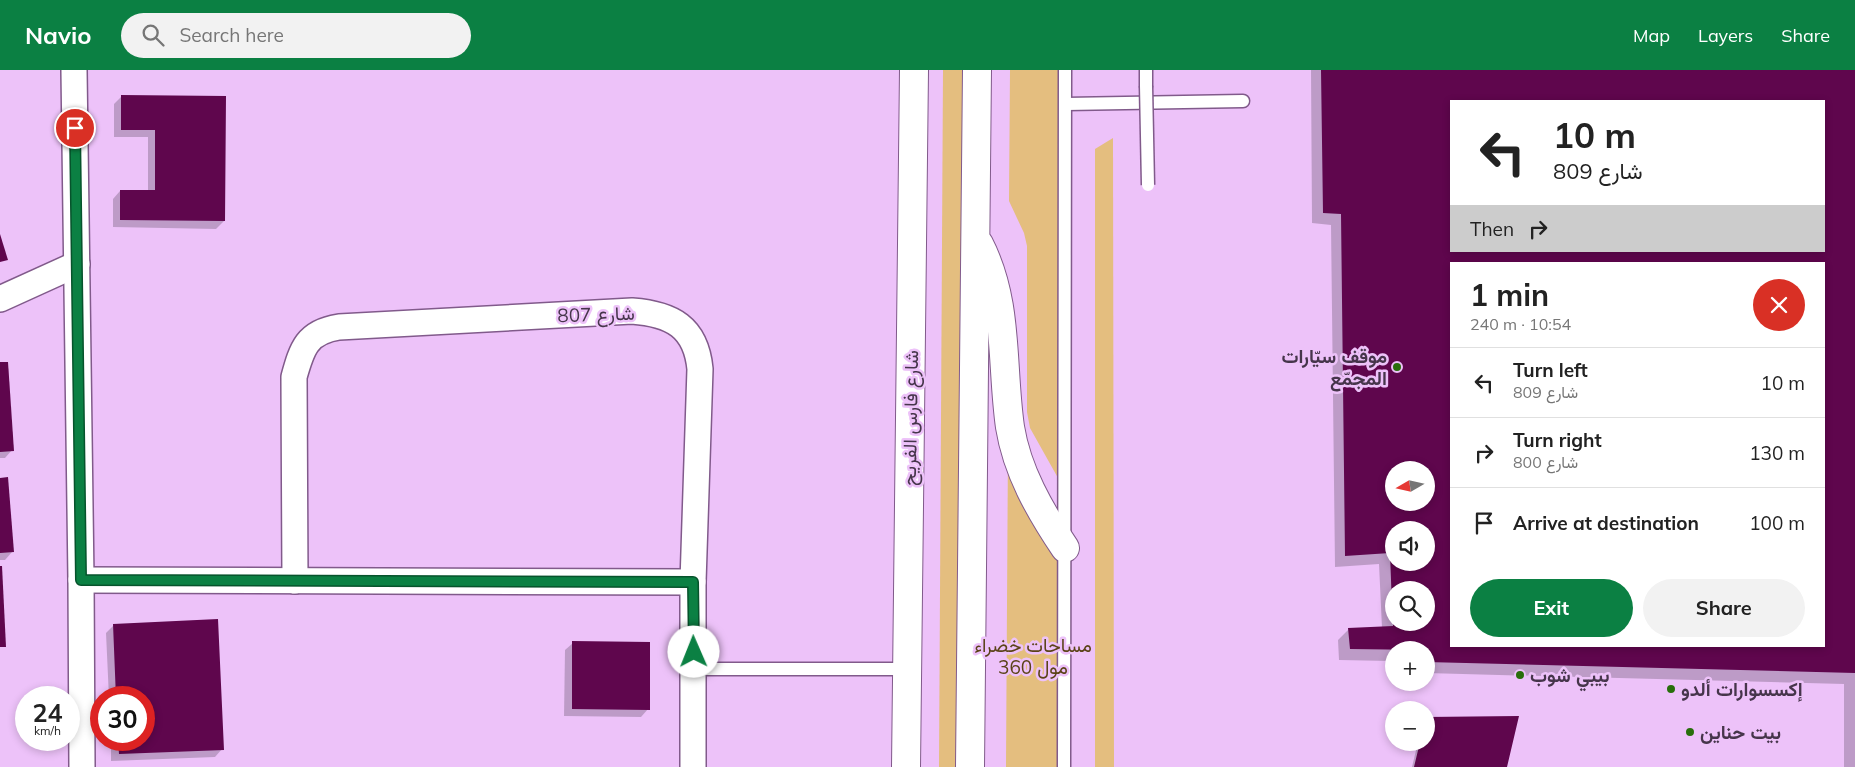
<!DOCTYPE html>
<html lang="en">
<head>
<meta charset="utf-8">
<style>
	body { margin:0; font-family:Mulish,Vazirmatn,sans-serif; background:#f2f2f2; color:#222; height:100vh; display:flex; flex-direction:column; font-size:19px; white-space:nowrap }
	* { box-sizing:border-box; margin:0 }
	p { font-size:16px; color:#767676 }
	.icon { flex:none; width:28px; height:28px; fill:none; stroke:currentColor; stroke-width:2; stroke-linecap:round; stroke-linejoin:round }
	.map { position:relative; flex:1; overflow:hidden }
	.details { position:absolute; left:1450px; top:192px; width:375px; height:385px; display:flex; flex-direction:column; background:#fff; border-radius:0px; box-shadow:0 2px 8px #0003 }
	.details>* { flex:none }
	.banner { position:absolute; left:1450px; top:30px; width:375px; height:152px; border-radius:0px; box-shadow:0 2px 8px #0003; background:#fff; color:#222; overflow:hidden }
	.needle { width:32px; rotate:261deg }
	.tools { position:absolute; left:1385px; top:391px; display:grid; gap:10px }
	.tools a { display:grid; place-items:center; width:50px; height:50px; border-radius:50%; background:#fff; box-shadow:0 2px 8px #0003; font-size:25px }
	.speed { position:absolute; left:15px; top:616px; display:flex; gap:10px; font-size:25px; font-weight:700; text-align:center }
	.speed>* { display:grid; place-content:center; width:65px; height:65px; border-radius:50%; background:#fff; box-shadow:0 2px 8px #0003; line-height:1 }
	.speed small { font-size:12px; font-weight:400 }
	.speed .limit { border:8px solid #d22; background:#fff; color:#111 }
	.pin { position:absolute; display:grid; place-items:center; width:42px; height:42px; color:#fff; margin:-21px; border:2px solid #fff; border-radius:50%; box-shadow:0 1px 5px #0007 }
	.me { position:absolute; width:55px; margin:-28px; rotate:359deg; stroke-linejoin:round; filter:drop-shadow(0 0 4px #0008) }
	.turn { display:flex; align-items:center; gap:18px; height:105px; padding:0 20px; font-size:22px }
	.turn .icon { width:65px; height:65px; stroke-width:2.5 }
	.turn b { display:block; font-size:35px; line-height:42px }
	.then { display:flex; align-items:center; height:48px; padding:0 20px; background:#0003; gap:10px; font-size:19px }
	.round { display:grid; place-items:center; flex:none; width:52px; height:52px; border-radius:26px; background:#f2f2f2 }
	.head { display:flex; align-items:center; justify-content:space-between; height:85px; padding:0 20px }
	h1 { font-size:30px; font-weight:700; line-height:38px }
	.primary-button { display:flex; gap:10px; margin-top:auto; padding:10px 20px }
	.primary-button a { flex:1; height:58px; border-radius:30px; background:#0b8043; color:#fff; font-size:20px; font-weight:700; line-height:58px; text-align:center }
	.primary-button a+a { background:#f2f2f2; color:#222 }
	ul { padding:0; list-style:none }
	li { display:flex; align-items:center; gap:15px; height:70px; padding:0 20px; border-top:1px solid #e0e0e0 }
	li div { flex:1 }
	li b { display:block; font-size:19px }
	li em { font-style:normal }
	header { display:flex; align-items:center; gap:30px; box-sizing:border-box; height:70px; padding:0 25px; background:#0b8043; color:#fff }
	header strong { font-size:24px }
	nav { display:flex; gap:28px; margin-inline-start:auto; font-size:18px }
	.search { width:350px; height:45px; background:#f2f2f2; display:flex; align-items:center; gap:12px; box-sizing:border-box; padding:0 18px; border-radius:28px; color:#767676; font-size:19px }
	.map>svg:first-child { display:block }
</style>
</head>
<body>
<header>
<strong>Navio</strong>
<div class="search"><svg class="icon" aria-label="search" viewBox="0 0 24 24"><circle cx="10" cy="10" r="6"/><path d="M15 15l6 6"/></svg>Search here</div>
<nav><a>Map</a><a>Layers</a><a>Share</a></nav>
</header>
<div class="map">
<svg width="1855" height="697" viewBox="0 0 1855 697">
	<rect width="100%" height="100%" fill="#edc2f9"/>
	<!-- green -->
	<g fill="#e4be7f">
		<path d="M943 0H977L973 697H939Z"/>
		<path d="M1010 0H1059L1058 408 1030 358 1027 342V176L1024 163 1009 131Z"/>
		<path d="M1113 68 1114 697H1095V79Z"/>
		<path d="M1008 374 1059 469V697H1006Z"/>
	</g>
	<!-- shadow -->
	<g fill="#0003" fill-rule="evenodd">
		<path d="M1311 0H1855V697H1844V614L1426 603V580H1394V602H1389L1390 591 1339 590 1338 570 1349 559 1382 558 1379 494 1335 497 1331 155 1312 153ZM1451 31H1824V181H1451ZM1451 194H1824V576H1451ZM1394 400H1426V432H1394ZM1394 460H1426V492H1394ZM1394 520H1426V552H1394Z"/>
		<path d="M122 26 225 27 224 151 216 159 113 157V129L120 121H148V67H114V34Z"/>
		<path d="M0 293 12 380 5 388H0Z"/>
		<path d="M0 409 12 482 5 490H0Z"/>
		<path d="M114 555 222 679 215 687 111 691V670H144V628H109L106 563Z"/>
		<path d="M573 573 648 639 641 647 564 646 565 580Z"/>
		<path d="M1418 672H1426L1506 697H1412Z"/>
	</g>
	<!-- building -->
	<g fill="#5f064d" fill-rule="evenodd">
		<path d="M1321 0H1855V603L1426 592V580L1350 579 1348 558 1393 556V552H1426V520H1394L1392 537 1390 483 1345 486 1341 144 1323 143ZM1451 31H1824V181H1451ZM1451 194H1824V576H1451ZM1394 400H1426V432H1394ZM1394 460H1426V492H1394Z"/>
		<path d="M121 25 226 26 225 151 120 150V120H155V60H121Z"/>
		<path d="M0 164 8 190 0 192Z"/>
		<path d="M0 292H8L14 381 0 382Z"/>
		<path d="M8 407 14 482 0 483V408Z"/>
		<path d="M0 496H2L6 577H0Z"/>
		<path d="M218 549 224 680 119 684 118 670H144V628H116L113 554Z"/>
		<path d="M572 571 650 572V640L572 639Z"/>
		<path d="M1519 646 1507 697H1414L1420 672H1426V647Z"/>
	</g>
	<g fill="none" stroke-linecap="round" stroke-linejoin="round">
		<!-- lane casing -->
		<g stroke="#815a8b" stroke-width="15">
			<g id="lane">
				<path d="M1146 16V0"/>
				<path d="M1066 34 1243 31"/>
				<path d="M694 599H907"/>
				<path d="M1064 697 1065 0"/>
			</g>
		</g>
		<!-- street casing -->
		<g stroke="#815a8b" stroke-width="28">
			<g id="street">
				<path d="M74 0 81 510 82 697"/>
				<path d="M0 229 77 194"/>
				<path d="M81 510 693 512"/>
				<path d="M295 511 294 307C302 278 307 262 339 257L632 241C672 244 696 257 700 299L693 512V697"/>
			</g>
		</g>
		<!-- secondary casing -->
		<g stroke="#815a8b" stroke-width="30">
			<g id="secondary">
				<path d="M979 174C1009 232 1001 294 1010 357 1017 401 1040 441 1065 478"/>
				<path d="M906 697 914 0"/>
				<path d="M970 697 977 0"/>
			</g>
		</g>
		<!-- lane -->
		<use href="#lane" stroke="#fff" stroke-width="12"/>
		<!-- street -->
		<use href="#street" stroke="#fff" stroke-width="25"/>
		<!-- secondary -->
		<use href="#secondary" stroke="#fff" stroke-width="28"/>
		<!-- lane-bridge casing -->
		<g stroke="#815a8b" stroke-width="15" stroke-linecap="butt">
			<path id="lane-bridge" d="M1146 16 1148 115"/>
		</g>
		<!-- lane-bridge -->
		<use href="#lane-bridge" stroke="#fff" stroke-width="12"/>
	</g>
	<g fill="none" stroke-linecap="round" stroke-linejoin="round">
		<!-- route casing -->
		<g stroke="#07532c" stroke-width="12">
			<path id="route" d="M75 58 81 510 693 512 694 582"/>
		</g>
		<!-- route -->
		<use href="#route" stroke="#0b8043" stroke-width="9"/>
	</g>
	<!-- markers -->
	<g fill="#286e0b" stroke="#edc2f9" stroke-width="2">
		<circle cx="1397" cy="297" r="5"/>
		<circle cx="1520" cy="605" r="5"/>
		<circle cx="1671" cy="619" r="5"/>
		<circle cx="1690" cy="662" r="5"/>
	</g>
	<g text-anchor="middle" dominant-baseline="central" stroke-width="5" stroke-linejoin="round" paint-order="stroke">
		<!-- street labels -->
		<g font-size="19" fill="#46354b" stroke="#edc2f9">
			<text transform="translate(596 244) rotate(-2)">شارع 807</text>
			<text transform="translate(910 348) rotate(-89)">شارع فارس الفريح</text>
		</g>
		<!-- poi labels -->
		<g font-size="19" font-weight="bold" fill="#46354b" stroke="#edc2f9" text-anchor="start">
			<text x="1387" y="286" text-anchor="end">موقف سيّارات<tspan x="1387" dy="22">المجمّع</tspan></text>
			<text x="1530" y="605">بيبي شوب</text>
			<text x="1681" y="619">إكسسوارات ألدو</text>
			<text x="1700" y="662">بيت حناين</text>
		</g>
		<!-- park labels -->
		<g font-size="19" fill="#5b4318" stroke="#edc2f9">
			<text x="1033" y="575">مساحات خضراء<tspan x="1033" dy="22">360 مول</tspan></text>
		</g>
	</g>
</svg>
<div class="tools">
<a><svg class="needle" viewBox="-14 -14 28 28"><path d="M0-13l5 13h-10z" fill="#e53935"/><path d="M0 13l5-13h-10z" fill="#767676"/></svg></a>
<a><svg class="icon" aria-label="sound" viewBox="0 0 24 24"><path d="M4 9h4l5-4v14l-5-4H4zM17 9q2 3 0 6"/></svg></a>
<a><svg class="icon" aria-label="search" viewBox="0 0 24 24"><circle cx="10" cy="10" r="6"/><path d="M15 15l6 6"/></svg></a>
<a>+</a>
<a>−</a>
</div>
<div class="speed"><div>24<small>km/h</small></div><div class="limit">30</div></div>
<div class="pin" style="left:75px;top:58px;background:#d93025"><svg class="icon" aria-label="arrive" viewBox="0 0 24 24"><path d="M6 21V4h12l-3 4 3 4H6"/></svg></div>
<svg class="me" style="left:694px;top:582px" viewBox="-20 -20 40 40"><circle r="19" fill="#fff"/><path d="M0-13L10 11 0 6-10 11z" fill="#0b8043"/></svg>
<div class="banner">
<div class="turn"><svg class="icon" aria-label="left" viewBox="0 0 24 24"><path d="M17 20v-9H6M10 6l-5 5 5 5"/></svg><div><b>10 m</b>شارع 809</div></div>
<div class="then">Then<svg class="icon" aria-label="right" viewBox="0 0 24 24"><path d="M7 20v-9h11M14 6l5 5-5 5"/></svg></div>
</div>
<section class="details">
<div class="head"><div><h1>1 min</h1><p>240 m · 10:54</p></div><a class="round" style="background:#d93025;color:#fff"><svg class="icon" aria-label="close" viewBox="0 0 24 24"><path d="M6 6l12 12M18 6L6 18"/></svg></a></div>
<ul>
<li><svg class="icon" aria-label="left" viewBox="0 0 24 24"><path d="M17 20v-9H6M10 6l-5 5 5 5"/></svg><div><b>Turn left</b><p>شارع 809</p></div><em>10 m</em></li>
<li><svg class="icon" aria-label="right" viewBox="0 0 24 24"><path d="M7 20v-9h11M14 6l5 5-5 5"/></svg><div><b>Turn right</b><p>شارع 800</p></div><em>130 m</em></li>
<li><svg class="icon" aria-label="arrive" viewBox="0 0 24 24"><path d="M6 21V4h12l-3 4 3 4H6"/></svg><div><b>Arrive at destination</b></div><em>100 m</em></li>
</ul>
<div class="primary-button"><a>Exit</a><a>Share</a></div>
</section>
</div>
</body>
</html>
